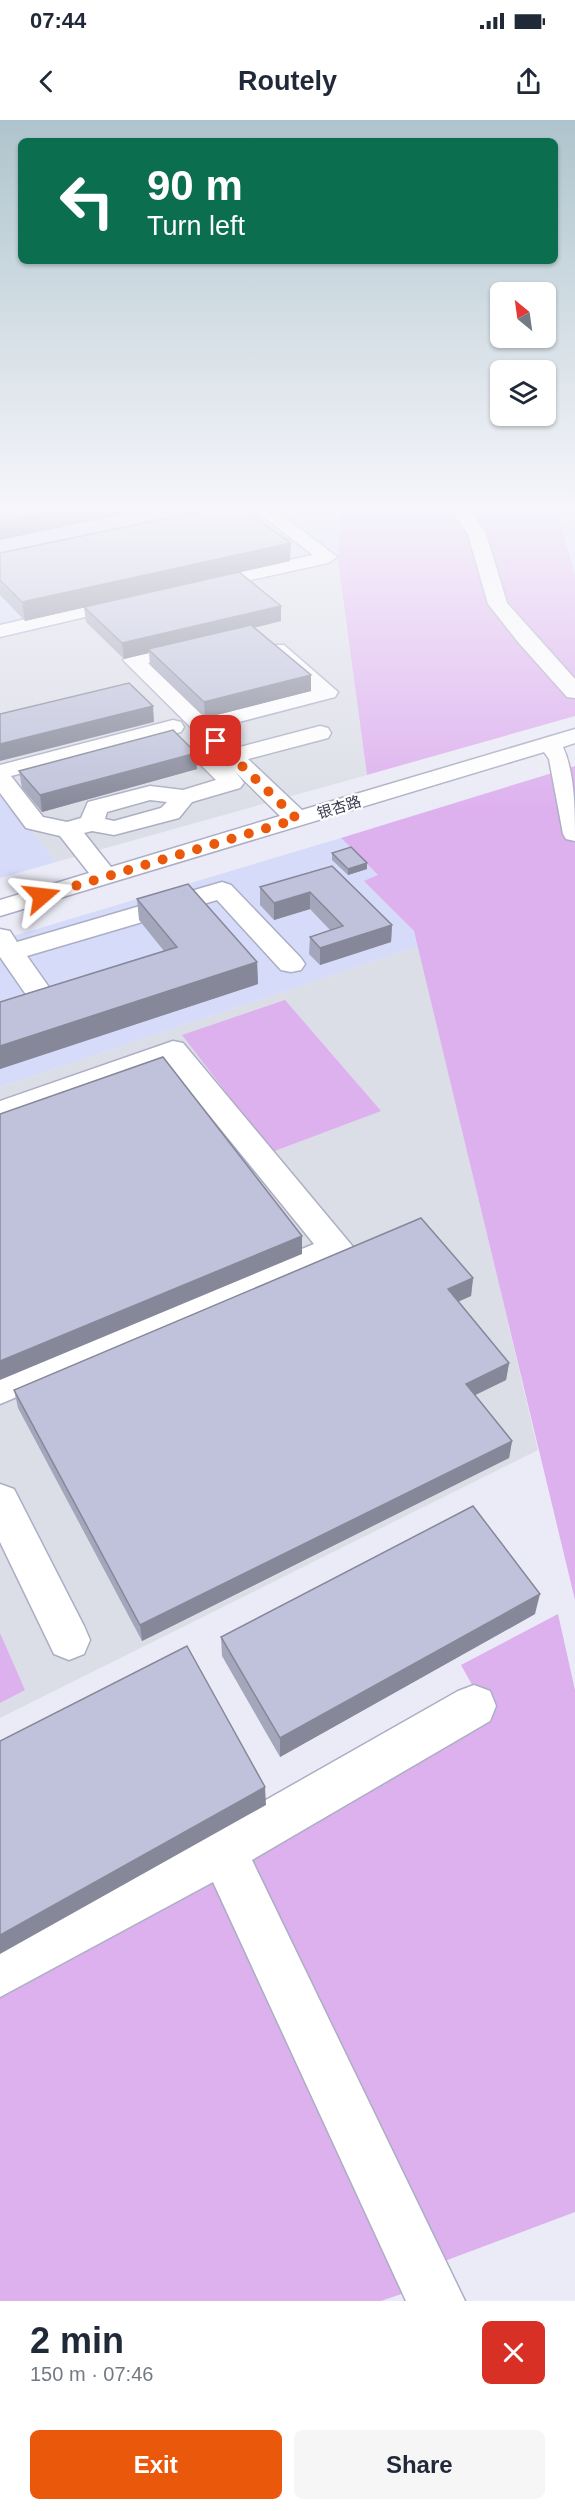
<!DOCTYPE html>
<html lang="en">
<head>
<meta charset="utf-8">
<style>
	body { margin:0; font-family:Arial,"Noto Sans SC",sans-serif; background:#f6f6f7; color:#1f2937; height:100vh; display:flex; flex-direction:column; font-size:22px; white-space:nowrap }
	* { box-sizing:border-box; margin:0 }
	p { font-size:20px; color:#747a83 }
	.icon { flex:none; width:33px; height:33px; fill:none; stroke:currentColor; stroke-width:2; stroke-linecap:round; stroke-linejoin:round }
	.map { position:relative; height:2181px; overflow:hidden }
	.drawer { display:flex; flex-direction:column; background:#fff; flex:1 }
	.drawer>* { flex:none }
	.banner { position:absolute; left:18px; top:18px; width:540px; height:126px; border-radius:9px; box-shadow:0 2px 4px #0004; background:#0b6e4f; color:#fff; overflow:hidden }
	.needle { width:39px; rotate:331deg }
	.fabs { position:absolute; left:490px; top:162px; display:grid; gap:12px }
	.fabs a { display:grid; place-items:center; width:66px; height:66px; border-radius:9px; background:#fff; box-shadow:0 2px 4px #0004; font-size:30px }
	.pin { position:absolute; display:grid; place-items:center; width:51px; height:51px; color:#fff; margin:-26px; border-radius:12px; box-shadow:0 3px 9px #0006 }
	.me { position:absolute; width:66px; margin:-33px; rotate:73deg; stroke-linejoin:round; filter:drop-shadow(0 0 4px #0008) }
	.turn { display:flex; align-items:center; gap:21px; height:126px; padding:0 30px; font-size:27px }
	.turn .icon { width:78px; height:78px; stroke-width:2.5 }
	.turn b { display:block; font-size:42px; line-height:51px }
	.round { display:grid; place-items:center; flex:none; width:63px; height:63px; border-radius:9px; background:#f6f6f7 }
	.overview { display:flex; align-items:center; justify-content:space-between; height:102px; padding:0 30px }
	h1 { font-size:36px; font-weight:600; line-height:45px }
	.action { display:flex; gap:12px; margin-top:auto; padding:12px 30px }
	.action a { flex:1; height:69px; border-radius:9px; background:#ea580c; color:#fff; font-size:24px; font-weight:600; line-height:69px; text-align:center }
	.action a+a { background:#f6f6f7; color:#1f2937 }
	.status { display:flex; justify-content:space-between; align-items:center; height:42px; padding:0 30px; background:#fff; direction:ltr }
	.status svg { height:16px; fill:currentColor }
	header { display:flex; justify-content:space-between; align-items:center; height:78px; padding:0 30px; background:#fff; font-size:27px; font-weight:600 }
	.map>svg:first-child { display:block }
</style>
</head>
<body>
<div class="status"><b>07:44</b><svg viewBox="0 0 49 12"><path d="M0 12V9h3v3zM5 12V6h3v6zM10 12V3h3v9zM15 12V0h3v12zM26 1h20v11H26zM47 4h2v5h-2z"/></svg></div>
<header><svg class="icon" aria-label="back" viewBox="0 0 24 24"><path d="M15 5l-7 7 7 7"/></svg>Routely<svg class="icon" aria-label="share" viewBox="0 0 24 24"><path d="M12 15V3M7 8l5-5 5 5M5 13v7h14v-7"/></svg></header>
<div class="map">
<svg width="575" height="2181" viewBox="0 0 575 2181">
	<rect width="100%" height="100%" fill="#ebebf7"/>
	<!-- commercial -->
	<g fill="#d5dbf9">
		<path d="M0 388H339L338 441 0 519Z"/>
		<path d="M556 388H575V455Z"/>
		<path d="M0 671 56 742 0 758Z"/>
		<path d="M341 718 379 756 365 761 414 811 419 826 0 967V820Z"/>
	</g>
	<!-- industrial -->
	<g fill="#dcdee7">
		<path d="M338 441 367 655 56 742 0 671V519Z"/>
		<path d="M419 826 538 1330 0 1598V967Z"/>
	</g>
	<!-- green -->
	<g fill="#ddb0ee">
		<path d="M340 388H556L575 455V596L367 655 338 441Z"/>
		<path d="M575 646V1480L414 811 364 761 378 755 341 718Z"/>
		<path d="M285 880 381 991 272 1032 182 915Z"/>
		<path d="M558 1494 575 1570V2092L442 2142 247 1741 490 1597 461 1545Z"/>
		<path d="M0 1513 25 1570 0 1583Z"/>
		<path d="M217 1752 413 2170 381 2181H0V1866Z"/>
	</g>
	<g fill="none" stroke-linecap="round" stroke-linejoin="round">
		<!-- minor casing -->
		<g stroke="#acaec4" stroke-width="3">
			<g id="minor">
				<path d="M252 388H273L337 437 328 443 200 471 193 469 190 465 193 461 313 435Z"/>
				<path d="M450 388H468L486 414 507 483 575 559V578L567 577 518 522 488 484 468 414Z"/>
				<path d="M129 475 136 477 139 481 136 485 0 517V505Z"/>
				<path d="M192 520 199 522 202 526 199 530 148 543 205 597 311 570 270 533 267 529 270 525H284L338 572 335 577 216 608 236 628 320 606 328 608 331 613 328 618 248 639 302 690 575 609V623L563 627C575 654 575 690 575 721L566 719 563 714 549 639 544 632 0 796V780L89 753 60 716 26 708 0 673V645L173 600 181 602 184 607 181 612 11 656 43 697 67 702 81 698 88 682 150 666 183 670 216 660 192 636 195 631C213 627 234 648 244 663L240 668 192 682 179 698 114 715 92 711 84 713 111 747 280 696 123 540 126 536ZM150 680 167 682 161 688 114 701 105 699 107 692Z"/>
				<path d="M222 762 231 765 301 838 305 844 301 850 291 852 281 850 217 780 27 836 58 880 54 886 0 903V884L27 876 0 837V809L10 811 17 822Z"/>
				<path d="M173 921 183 923 354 1128 349 1137 0 1284V1253L314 1124 167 943 0 1002V981Z"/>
				<path d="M0 1364 14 1369 84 1506 90 1520 84 1534 69 1540 54 1534 0 1422Z"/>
				<path d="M474 1565 490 1571 496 1586 490 1601 252 1740 465 2181H406L213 1762 0 1877V1825L206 1714 458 1571Z"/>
			</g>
		</g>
		<!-- minor -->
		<use href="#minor" fill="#fff" fill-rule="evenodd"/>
	</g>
	<!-- wall -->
	<g fill="#a4a7bb">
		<path d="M0 433 290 441 239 452 281 486V501L254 508 311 555V571L205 598 150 545 149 533 124 539 86 502 84 487 25 501 0 475Z"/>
		<path d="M197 649 42 692 22 668 19 651Z"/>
		<path d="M332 733 367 743V749L348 755 332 740Z"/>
		<path d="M332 746 392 805 391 822 320 845 309 834 310 817 330 810 310 789 274 800 260 785V767Z"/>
		<path d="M137 779 257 842 258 864 0 949V882L164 831 139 800Z"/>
		<path d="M473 1158 471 1176 458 1182 509 1243 506 1260 475 1275 512 1321 509 1338 142 1521 18 1288 14 1270Z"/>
		<path d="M535 1494 280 1637 222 1536 221 1517Z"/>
	</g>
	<!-- shaded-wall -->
	<g fill="#868899">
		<path d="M69 388H154L0 420V402Z"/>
		<path d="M291 423 290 441 25 501 22 482Z"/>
		<path d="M281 486V501L152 532 148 529 149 533 124 539 122 523Z"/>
		<path d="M311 555V571L205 598 204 582Z"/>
		<path d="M153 586 154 602 0 641V624Z"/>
		<path d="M196 633 197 649 42 692 40 675Z"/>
		<path d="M367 743V749L348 755V749Z"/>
		<path d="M310 772V789L274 800V783Z"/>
		<path d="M392 805 391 822 320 845V828Z"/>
		<path d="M257 842 258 864 0 949V926Z"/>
		<path d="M302 1116V1134L0 1260V1241Z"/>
		<path d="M473 1158 471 1176 445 1187 448 1169Z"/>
		<path d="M509 1243 506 1260 463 1281 466 1264Z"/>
		<path d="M512 1321 509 1338 142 1521 140 1505Z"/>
		<path d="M540 1474 535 1494 280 1637V1618Z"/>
		<path d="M265 1667 266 1685 0 1834V1815Z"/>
	</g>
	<!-- building -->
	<g fill="#bfc2da" stroke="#868899" stroke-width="1.5">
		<path d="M0 388H69L0 402Z"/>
		<path d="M216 388H242L291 423 22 482 0 460V433Z"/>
		<path d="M239 452 281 486 122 523 84 487Z"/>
		<path d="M251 505 311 555 204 582 148 529Z"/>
		<path d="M129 563 153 586 0 624V594Z"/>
		<path d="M173 610 196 633 40 675 19 651Z"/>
		<path d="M351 727 367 743 348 749 332 733Z"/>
		<path d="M332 746 392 805 320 828 310 817 343 806 310 772 274 783 260 767Z"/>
		<path d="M188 764 257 842 0 926V882L177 827 137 779Z"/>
		<path d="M163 937 302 1116 0 1241V994Z"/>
		<path d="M421 1098 473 1158 448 1169 509 1243 466 1264 512 1321 140 1505 14 1270Z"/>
		<path d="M473 1386 540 1474 280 1618 221 1517Z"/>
		<path d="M187 1526 265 1667 0 1815V1621Z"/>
	</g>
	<!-- sky -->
	<linearGradient id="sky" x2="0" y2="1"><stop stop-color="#aec4cc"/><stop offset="0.56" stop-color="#f6f6fb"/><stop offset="1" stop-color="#f6f6fb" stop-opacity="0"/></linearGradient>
	<rect width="575" height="694" fill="url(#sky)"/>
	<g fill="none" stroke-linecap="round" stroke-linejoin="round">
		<!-- route -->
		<path stroke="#ea580c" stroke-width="10" stroke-dasharray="0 18" d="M42 776 297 699 216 621"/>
	</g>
	<g text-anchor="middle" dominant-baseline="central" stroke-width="4.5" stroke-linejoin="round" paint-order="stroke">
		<!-- far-street labels -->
		<g font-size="15" fill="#373a4c" stroke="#fff">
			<text transform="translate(339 687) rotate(-17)">银杏路</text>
		</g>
	</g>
</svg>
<div class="fabs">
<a><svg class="needle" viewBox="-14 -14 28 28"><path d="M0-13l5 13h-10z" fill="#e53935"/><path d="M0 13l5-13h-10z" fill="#747a83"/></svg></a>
<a><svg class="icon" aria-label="layers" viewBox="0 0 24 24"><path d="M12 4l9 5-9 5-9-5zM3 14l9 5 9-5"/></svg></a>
</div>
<div class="pin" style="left:216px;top:621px;background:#d93025"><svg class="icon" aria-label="arrive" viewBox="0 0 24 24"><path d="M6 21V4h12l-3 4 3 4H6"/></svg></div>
<svg class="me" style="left:42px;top:776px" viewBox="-20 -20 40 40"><path d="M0-17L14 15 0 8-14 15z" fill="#ea580c" stroke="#fff" stroke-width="4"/></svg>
<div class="banner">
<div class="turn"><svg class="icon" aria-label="left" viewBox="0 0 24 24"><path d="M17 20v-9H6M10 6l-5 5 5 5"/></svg><div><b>90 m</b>Turn left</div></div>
</div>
</div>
<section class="drawer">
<div class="overview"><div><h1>2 min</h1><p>150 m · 07:46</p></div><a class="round" style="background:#d93025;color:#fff"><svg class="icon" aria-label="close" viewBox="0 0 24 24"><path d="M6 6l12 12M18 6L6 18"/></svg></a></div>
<div class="action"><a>Exit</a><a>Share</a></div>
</section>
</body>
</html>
